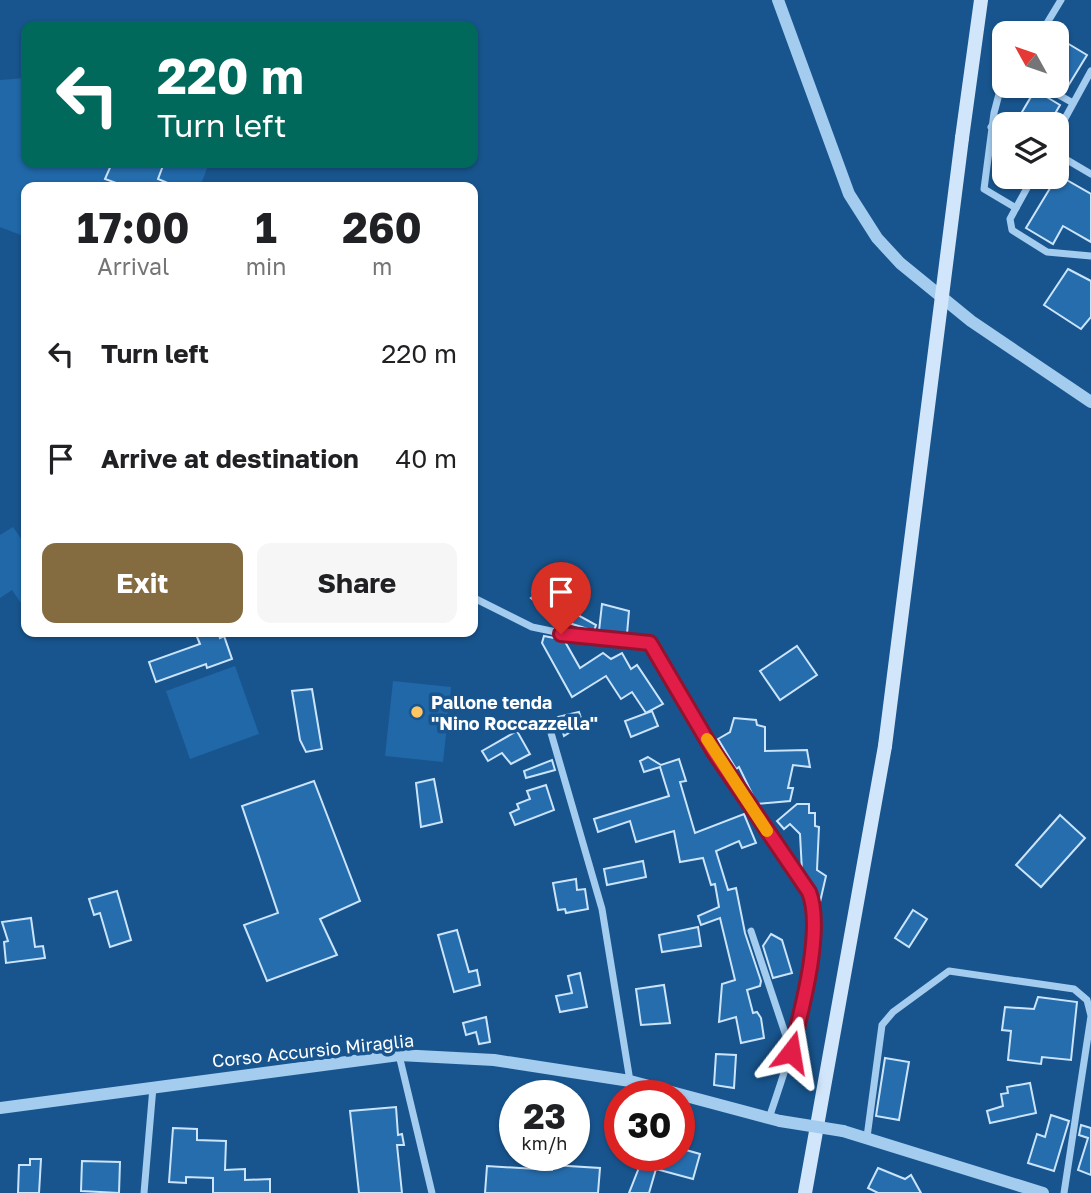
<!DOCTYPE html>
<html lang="en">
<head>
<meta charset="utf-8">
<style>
	body { margin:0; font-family:"Golos Text",sans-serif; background:#f6f6f6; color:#202124; height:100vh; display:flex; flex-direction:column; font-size:26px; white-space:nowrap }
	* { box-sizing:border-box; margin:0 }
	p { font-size:23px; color:#757577 }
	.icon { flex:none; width:38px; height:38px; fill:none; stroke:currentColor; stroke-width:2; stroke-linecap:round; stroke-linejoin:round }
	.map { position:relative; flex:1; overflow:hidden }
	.details { position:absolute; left:21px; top:182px; width:457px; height:455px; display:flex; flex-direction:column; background:#fff; border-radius:14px; box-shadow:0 2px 5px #0004 }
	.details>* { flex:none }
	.hud { position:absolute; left:21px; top:21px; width:457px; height:147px; border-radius:14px; box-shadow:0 2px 5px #0004; background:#00695c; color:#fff; overflow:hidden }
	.needle { width:46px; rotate:310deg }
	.buttons { position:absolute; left:992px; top:21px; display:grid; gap:14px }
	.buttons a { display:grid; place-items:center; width:77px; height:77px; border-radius:14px; background:#fff; box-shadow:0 2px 5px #0004; font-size:35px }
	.speed { position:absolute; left:499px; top:1080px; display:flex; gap:14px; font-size:35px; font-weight:700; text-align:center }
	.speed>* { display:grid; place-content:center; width:91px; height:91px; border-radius:50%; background:#fff; box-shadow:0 2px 5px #0004; line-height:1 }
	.speed small { font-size:18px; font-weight:400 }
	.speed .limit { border:10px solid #d22; background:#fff; color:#111 }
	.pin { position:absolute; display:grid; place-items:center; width:60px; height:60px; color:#fff; margin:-72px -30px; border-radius:50% 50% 50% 0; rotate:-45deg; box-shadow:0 0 7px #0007 }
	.pin .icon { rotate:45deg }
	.me { position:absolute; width:77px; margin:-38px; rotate:14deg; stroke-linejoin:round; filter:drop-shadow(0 0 5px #0008) }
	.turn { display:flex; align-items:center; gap:24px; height:147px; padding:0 21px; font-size:32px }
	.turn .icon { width:91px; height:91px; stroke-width:2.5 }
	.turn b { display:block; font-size:49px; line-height:60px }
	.eta { display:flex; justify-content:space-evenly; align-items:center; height:119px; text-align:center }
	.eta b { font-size:42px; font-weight:700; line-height:49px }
	.action { display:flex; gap:14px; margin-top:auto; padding:14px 21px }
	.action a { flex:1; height:80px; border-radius:14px; background:#846b40; color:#fff; font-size:28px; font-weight:700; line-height:80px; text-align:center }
	.action a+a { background:#f6f6f6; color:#202124 }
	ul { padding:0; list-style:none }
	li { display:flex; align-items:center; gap:21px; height:105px; padding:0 21px }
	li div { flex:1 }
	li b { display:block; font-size:26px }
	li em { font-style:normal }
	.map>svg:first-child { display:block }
</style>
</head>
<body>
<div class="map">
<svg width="1091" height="1193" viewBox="0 0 1091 1193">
	<rect width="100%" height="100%" fill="#18558e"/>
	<!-- green -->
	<g fill="#2068a8">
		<path d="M26 78V163H209L200 187H26V237L0 227V80Z"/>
		<path d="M13 527 26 546 25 609 12 590 0 598V535Z"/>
		<path d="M235 666 259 734 190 759 166 691Z"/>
		<path d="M393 681 451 687 443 762 385 756Z"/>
	</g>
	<!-- building -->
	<g fill="#266dad" stroke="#cae4fb" stroke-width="2">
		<path d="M1062 40 1087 55 1065 91 1057 87V48Z"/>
		<path d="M1035 90 1060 105 1049 124H1015Z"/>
		<path d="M112 163H164L158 179 177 187H127L105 179Z"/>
		<path d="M1058 175 1091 194V242L1063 226 1053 244 1026 228Z"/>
		<path d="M1068 269 1091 281V317L1081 329 1044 305Z"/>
		<path d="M552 583 563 596 567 592 582 604 574 613 596 625 594 631 566 622 553 611 551 614 531 598Z"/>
		<path d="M602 604 629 611 627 634 599 631Z"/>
		<path d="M195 632H218L220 638 224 636 232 659 207 668 206 664 156 682 149 662 200 644Z"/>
		<path d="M544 636 564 640 580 668 603 653 611 659 622 653 631 669 637 665 663 704 646 713 632 692 621 699 606 676 572 697 542 643Z"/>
		<path d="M797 646 817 675 780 700 760 671Z"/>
		<path d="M312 689 322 749 306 752 300 740 292 691Z"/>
		<path d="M652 711 658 726 631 737 625 721Z"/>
		<path d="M579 712 583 724 564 736 558 717Z"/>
		<path d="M734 718 756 720 757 725 765 727V751L807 750 810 767 793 765 788 788H793L790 801 757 804 739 767 736 769 718 739 730 732Z"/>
		<path d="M517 731 530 754 511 764 502 753 488 761 482 751Z"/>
		<path d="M648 757 661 765 679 759 686 781 680 782 695 833 744 814 756 843 742 848 739 841 716 851 728 890 736 888 745 933 761 981 760 986 747 990 753 1013 757 1012 761 1018 764 1038 741 1043 736 1017 719 1022 722 984 735 980 720 918 701 925 698 916 719 907 715 884 711 885 703 858 680 862 674 831 636 842 630 821 598 832 594 819 669 796 660 767 644 772 640 761Z"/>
		<path d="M552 760 555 770 526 778 524 771Z"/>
		<path d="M434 779 442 822 421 827 416 783Z"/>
		<path d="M314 781 360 901 320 919 337 955 267 981 244 925 278 913 242 806Z"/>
		<path d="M546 785 554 810 515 825 510 813 519 809 517 804 530 799 527 791Z"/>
		<path d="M797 804H809V813H815V826L819 827 817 870 826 876 820 902 802 871 800 834 790 824 784 829 777 821Z"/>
		<path d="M1060 815 1085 838 1041 887 1016 865Z"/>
		<path d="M643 861 646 877 607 885 604 869Z"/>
		<path d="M576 879 577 890 585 889 588 909 566 913 565 909 558 910 553 883Z"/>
		<path d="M117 891 131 940 110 947 100 913 94 915 89 899Z"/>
		<path d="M913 910 927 919 909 947 895 938Z"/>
		<path d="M31 918 35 947 43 946 45 958 6 963 4 942 8 941 2 922Z"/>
		<path d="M698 927 701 946 662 952 659 935Z"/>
		<path d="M457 930 469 972 477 970 480 985 454 992 438 935Z"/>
		<path d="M771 934 782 940 792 973 773 978 763 946Z"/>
		<path d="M580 973 587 1007 560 1012 556 996 572 993 568 976Z"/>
		<path d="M664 985 670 1023 641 1025 636 989Z"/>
		<path d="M1038 997 1077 1002 1071 1060 1042 1057 1041 1064 1008 1060 1011 1031 1002 1030 1005 1007 1034 1009Z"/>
		<path d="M486 1017 490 1042 479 1044 476 1032 466 1035 463 1023Z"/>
		<path d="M716 1054 736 1055 734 1088 714 1085Z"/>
		<path d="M885 1058 909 1062 899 1120 876 1116Z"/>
		<path d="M1030 1083 1036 1113 990 1123 987 1111 1003 1106 1001 1094 1008 1093 1007 1087Z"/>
		<path d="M396 1107 398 1135 402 1134 404 1145H397L402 1193H359L350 1111Z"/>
		<path d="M1051 1115 1069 1121 1054 1171 1028 1163 1037 1134 1045 1137Z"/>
		<path d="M1081 1125 1091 1128V1175L1078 1170 1088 1138 1079 1135Z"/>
		<path d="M173 1128 197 1129V1140L226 1141 225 1170 245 1169V1180L270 1179V1193H213V1178L186 1177V1183L169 1182Z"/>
		<path d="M679 1148 700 1154 693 1179 656 1169 649 1193H629L644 1155H679Z"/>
		<path d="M30 1159H41L39 1193H18L19 1165H30Z"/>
		<path d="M82 1161 120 1162 119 1193 81 1191Z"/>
		<path d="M552 1165 600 1168 598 1193H485L487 1166 552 1170Z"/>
		<path d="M878 1168 905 1179 911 1175 921 1193H878L868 1188Z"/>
	</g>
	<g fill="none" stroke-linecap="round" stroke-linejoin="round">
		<!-- minor -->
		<g stroke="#a4ccef" stroke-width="7">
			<path d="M1041 33 1061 0"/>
			<path d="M1004 75 994 113 984 189 1016 208"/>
			<path d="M1043 86 1073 103"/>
			<path d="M991 127 1004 134"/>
			<path d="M1057 133 1091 71"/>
			<path d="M1057 154 1091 174"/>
			<path d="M1033 177 1010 219 1012 230 1047 252 1091 256"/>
			<path d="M472 597 532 627 561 633 650 643 714 752 809 892C830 944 787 1065 769 1118"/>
			<path d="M549 726 602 909 630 1081"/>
			<path d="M751 931 791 1051"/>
			<path d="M399 1055 432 1193"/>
			<path d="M867 1137 882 1025 893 1012 949 971 1074 989 1087 1000 1091 1016 1064 1193"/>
			<path d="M144 1193 153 1087"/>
		</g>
		<!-- tertiary -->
		<g stroke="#a4ccef" stroke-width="12">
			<path d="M778 0 849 194 877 238 900 263 971 321 1091 402"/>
			<path d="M0 1108 399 1055 494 1060 630 1081 780 1121"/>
			<path d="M843 1131 1043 1193"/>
		</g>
		<!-- secondary -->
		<g stroke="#d1e6fb" stroke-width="14">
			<path d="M962 138 981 0"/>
			<path d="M805 1193 885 746"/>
		</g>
		<!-- tertiary-bridge -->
		<path stroke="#a4ccef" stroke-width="12" d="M780 1121 843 1131"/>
		<!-- secondary-bridge -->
		<path stroke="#d1e6fb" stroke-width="14" d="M885 746 962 138"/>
	</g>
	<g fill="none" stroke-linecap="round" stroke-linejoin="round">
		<!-- route casing -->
		<g stroke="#92132f" stroke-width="18">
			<path id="route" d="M561 634 650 643 714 752 809 892C824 929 801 1013 791 1052"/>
		</g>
		<!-- route -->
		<use href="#route" stroke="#e11d48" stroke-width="12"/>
		<!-- slow -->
		<path stroke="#f59e0b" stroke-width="12" d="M707 739 767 831"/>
	</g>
	<!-- markers -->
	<circle fill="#ffc562" stroke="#18558e" stroke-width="2.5" cx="417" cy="712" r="7"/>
	<g text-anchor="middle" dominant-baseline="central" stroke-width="7" stroke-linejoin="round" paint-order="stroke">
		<!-- poi labels -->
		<g font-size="18" font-weight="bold" fill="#fff" stroke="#18558e" text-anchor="start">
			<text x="431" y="702">Pallone tenda<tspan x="431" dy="21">"Nino Roccazzella"</tspan></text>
		</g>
		<!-- street labels -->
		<g font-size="18" fill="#fff" stroke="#18558e">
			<text transform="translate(313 1050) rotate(-6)">Corso Accursio Miraglia</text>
		</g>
	</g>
</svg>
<div class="buttons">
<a><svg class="needle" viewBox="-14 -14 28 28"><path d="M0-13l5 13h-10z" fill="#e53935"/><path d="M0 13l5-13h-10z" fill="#757577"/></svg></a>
<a><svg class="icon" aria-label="layers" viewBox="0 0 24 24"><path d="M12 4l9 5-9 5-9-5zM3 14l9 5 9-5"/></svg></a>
</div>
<div class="speed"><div>23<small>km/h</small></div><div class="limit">30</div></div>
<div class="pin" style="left:561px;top:634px;background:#d93025"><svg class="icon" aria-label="arrive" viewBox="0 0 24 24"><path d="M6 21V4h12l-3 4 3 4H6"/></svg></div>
<svg class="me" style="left:791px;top:1052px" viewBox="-20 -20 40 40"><path d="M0-17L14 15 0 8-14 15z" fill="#e11d48" stroke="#fff" stroke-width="4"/></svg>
<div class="hud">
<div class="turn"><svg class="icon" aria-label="left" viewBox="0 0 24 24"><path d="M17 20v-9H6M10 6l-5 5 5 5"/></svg><div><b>220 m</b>Turn left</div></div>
</div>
<section class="details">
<div class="eta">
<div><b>17:00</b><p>Arrival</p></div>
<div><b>1</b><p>min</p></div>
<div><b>260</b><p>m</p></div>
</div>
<ul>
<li><svg class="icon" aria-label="left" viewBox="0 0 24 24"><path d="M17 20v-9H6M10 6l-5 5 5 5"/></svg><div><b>Turn left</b></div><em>220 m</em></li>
<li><svg class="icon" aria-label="arrive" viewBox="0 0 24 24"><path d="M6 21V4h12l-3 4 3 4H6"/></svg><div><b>Arrive at destination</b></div><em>40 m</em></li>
</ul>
<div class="action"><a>Exit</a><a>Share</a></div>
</section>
</div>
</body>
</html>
